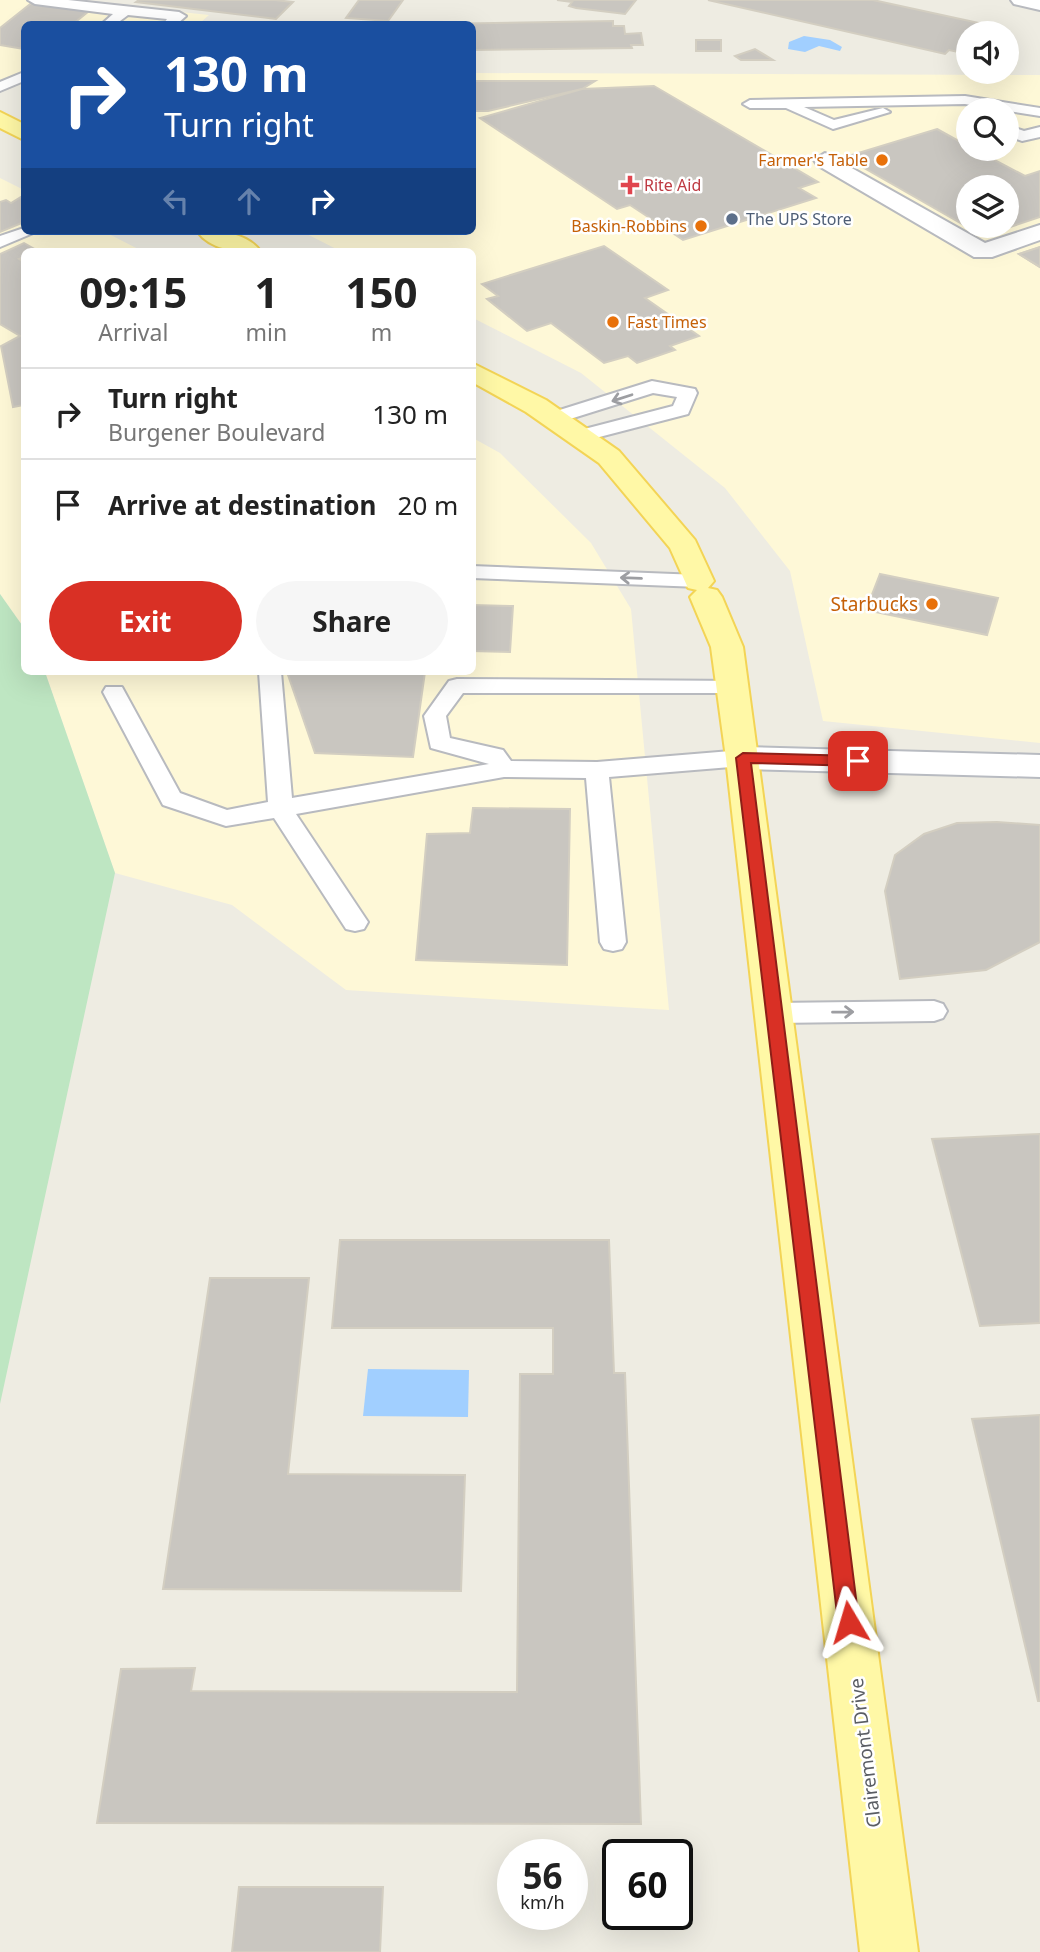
<!DOCTYPE html>
<html lang="en">
<head>
<meta charset="utf-8">
<style>
	body { margin:0; font-family:"Noto Sans",sans-serif; background:#f6f6f6; color:#222; height:100vh; display:flex; flex-direction:column; font-size:26px; white-space:nowrap }
	* { box-sizing:border-box; margin:0 }
	p { font-size:23px; color:#767676 }
	.icon { flex:none; width:38px; height:38px; fill:none; stroke:currentColor; stroke-width:2; stroke-linecap:round; stroke-linejoin:round }
	.map { position:relative; flex:1; overflow:hidden }
	.drawer { position:absolute; left:21px; top:248px; width:455px; height:427px; display:flex; flex-direction:column; background:#fff; border-radius:10px; box-shadow:0 7px 28px #0002 }
	.drawer>* { flex:none }
	.hud { position:absolute; left:21px; top:21px; width:455px; height:214px; border-radius:10px; box-shadow:0 7px 28px #0002; background:#1a4fa0; color:#fff; overflow:hidden }
	.controls { position:absolute; left:956px; top:21px; display:grid; gap:14px }
	.controls a { display:grid; place-items:center; width:63px; height:63px; border-radius:50%; background:#fff; box-shadow:0 7px 28px #0002; font-size:35px }
	.speed { position:absolute; left:497px; top:1839px; display:flex; gap:14px; font-size:35px; font-weight:700; text-align:center }
	.speed>* { display:grid; place-content:center; width:91px; height:91px; border-radius:50%; background:#fff; box-shadow:0 7px 28px #0002; line-height:1 }
	.speed small { font-size:18px; font-weight:400 }
	.speed .limit { border:4px solid #111; border-radius:10px; background:#fff; color:#111 }
	.pin { position:absolute; display:grid; place-items:center; width:60px; height:60px; color:#fff; margin:-30px; border-radius:14px; box-shadow:0 4px 10px #0006 }
	.me { position:absolute; width:77px; margin:-38px; rotate:353deg; stroke-linejoin:round; filter:drop-shadow(0 0 5px #0008) }
	.turn { display:flex; align-items:center; gap:24px; height:147px; padding:0 28px; font-size:32px }
	.turn .icon { width:91px; height:91px; stroke-width:2.5 }
	.turn b { display:block; font-size:49px; line-height:60px }
	.lanes { display:flex; align-items:center; height:66px; padding:0 28px; background:#0003; justify-content:center; gap:35px; direction:ltr }
	.lanes .off { opacity:.35 }
	.eta { display:flex; justify-content:space-evenly; align-items:center; height:119px; text-align:center }
	.eta b { font-size:42px; font-weight:700; line-height:49px }
	.action { display:flex; gap:14px; margin-top:auto; padding:14px 28px }
	.action a { flex:1; height:80px; border-radius:42px; background:#d93025; color:#fff; font-size:28px; font-weight:700; line-height:80px; text-align:center }
	.action a+a { background:#f6f6f6; color:#222 }
	ul { padding:0; list-style:none }
	li { display:flex; align-items:center; gap:21px; height:91px; padding:0 28px; border-top:2px solid #e0e0e0 }
	li div { flex:1 }
	li b { display:block; font-size:26px }
	li em { font-style:normal }
	.map>svg:first-child { display:block }
</style>
</head>
<body>
<div class="map">
<svg width="1040" height="1952" viewBox="0 0 1040 1952">
	<rect width="100%" height="100%" fill="#eeece2"/>
	<!-- commercial -->
	<g fill="#fef8d7" fill-rule="evenodd">
		<path d="M0 0H67L209 15 199 24H24V86L0 80Z"/>
		<path d="M473 73 1040 75V743L823 721 790 571 725 488 581 373 473 318 472 252H342L301 231H472ZM968 110H1006V149H968ZM968 187H1006V226H968Z"/>
		<path d="M0 178 24 190V231H103L144 252H24V628L0 594Z"/>
		<path d="M473 438 500 453 591 543 631 609 669 1010 346 990 232 905 115 873 45 672H472Z"/>
	</g>
	<!-- green -->
	<path fill="#bee6c2" d="M0 594 24 628V672H45L115 873 0 1404Z"/>
	<!-- water -->
	<g fill="#a1cfff">
		<path d="M804 36 830 40 842 47 840 51 819 46 805 52 788 49 789 42Z"/>
		<path d="M368 1369 469 1370 468 1417 363 1416Z"/>
	</g>
	<!-- building -->
	<g fill="#c9c6c0" stroke="#d3cec1" stroke-width="2" fill-rule="evenodd">
		<path d="M139 0H275L293 2 276 19 136 2Z"/>
		<path d="M359 0H403L388 21 346 18Z"/>
		<path d="M557 0H636L625 14 576 8 569 6 572 2Z"/>
		<path d="M708 0H873L1002 28 996 33H968V54L949 50 945 54Z"/>
		<path d="M34 1 94 7 73 24H24V49L0 45V28Z"/>
		<path d="M613 21V26H624L625 34 641 33 643 45H631L632 48 472 50V24H433Z"/>
		<rect x="696" y="40" width="25" height="11"/>
		<path d="M755 49 773 60H741L735 56Z"/>
		<path d="M472 81H595L582 89 488 111H472Z"/>
		<path d="M654 86 818 182 799 188 816 198 683 240 630 205 617 209 480 118 582 89Z"/>
		<path d="M937 129 968 146V149H974L1025 176 1040 171V217L983 236 845 157ZM968 187H1006V226H968Z"/>
		<path d="M21 197 24 199V222L0 232V202L6 200 11 203Z"/>
		<path d="M24 243 38 251 24 252V257L19 259 24 262V405L13 407 1 346 20 336 0 324V254Z"/>
		<path d="M604 246 668 290 645 298 699 336 670 346 675 350 637 363 628 356 604 363 551 323 527 331 487 299 498 296 482 284Z"/>
		<path d="M1040 247V267L1019 254Z"/>
		<path d="M1040 247V267L1019 254Z"/>
		<path d="M880 574 998 598 987 635 866 610Z"/>
		<path d="M472 605 513 606 510 652 472 651Z"/>
		<path d="M287 672H425L413 757 315 753Z"/>
		<path d="M473 808 570 809 567 965 416 960 427 834 470 833Z"/>
		<path d="M997 822 1040 825V942L986 970 900 979 885 891 895 855 924 834 957 823Z"/>
		<path d="M1040 1134V1323L980 1326 932 1139Z"/>
		<path d="M340 1240H609L614 1373H625L641 1824 97 1823 121 1669 195 1668 191 1691 517 1692 520 1374H553V1328H332Z"/>
		<path d="M210 1278H309L288 1474 465 1475 461 1591 163 1589Z"/>
		<path d="M1040 1415V1701H1038L972 1419Z"/>
		<path d="M239 1887H383L380 1952H232Z"/>
	</g>
	<g fill="none" stroke-linecap="round" stroke-linejoin="round">
		<!-- service casing -->
		<g stroke="#b8babf" stroke-width="4">
			<g id="service">
				<path d="M28 0H68L179 12 186 16 177 24H163L167 19 128 15 116 24H106L104 22 113 14 35 4Z"/>
				<path d="M24 72V81L0 91V82Z"/>
				<path d="M965 96 1040 108V116L965 104 804 107 834 120 883 108 890 112 833 129 786 108H750L743 104 750 100Z"/>
				<path d="M1006 125 1024 131 1040 127V137L1022 141 1006 135Z"/>
				<path d="M24 228V231H38L0 247V236Z"/>
				<path d="M652 381 695 389 697 393 688 414 580 442 570 436 573 432 673 406 677 397 653 393 554 424 545 418 547 414Z"/>
				<path d="M472 566 699 575 710 581 699 587 472 578Z"/>
				<path d="M259 672H281L292 798 489 764 431 748 424 716 449 681 457 679 741 681 744 686 741 691 733 693H463L446 716 450 738 503 750 511 761 597 762 743 750 751 753 755 758 751 763 743 766 609 777 626 942 622 949 613 951 604 949 600 942 586 778 504 777 296 814 368 922 364 929 355 931 346 929 274 818 226 826 163 805 103 692 106 687H122L180 793 227 810 268 802Z"/>
				<path d="M934 1001 943 1004 947 1011 943 1018 934 1021 774 1023 765 1020 761 1013 765 1006 774 1003Z"/>
			</g>
		</g>
		<!-- pedestrian casing -->
		<g stroke="#b8babf" stroke-width="4">
			<path id="pedestrian" d="M825 153 985 243 1040 225V240L992 257H974L817 165 814 160Z"/>
		</g>
		<!-- tertiary casing -->
		<g stroke="#b8babf" stroke-width="4">
			<path id="tertiary" d="M1011 0H1040V10L1014 4Z"/>
		</g>
		<!-- secondary casing -->
		<g stroke="#b8bbc1" stroke-width="4">
			<path id="secondary" d="M743 747 1040 755V777L743 769 731 766 726 758 731 750Z"/>
		</g>
		<!-- primary casing -->
		<g stroke="#f3d456" stroke-width="4">
			<g id="primary">
				<path d="M0 112 24 124V140L0 128Z"/>
				<path d="M197 231C219 231 247 232 261 252 239 252 211 251 197 231Z"/>
				<path d="M472 363 546 400 619 451 695 540 714 581 708 588 717 590 722 597 743 647 918 1952H860L726 758 711 647 690 597 697 590 688 588 670 548 599 463 526 412 472 382Z"/>
			</g>
		</g>
		<!-- service -->
		<use href="#service" fill="#fff" fill-rule="evenodd"/>
		<!-- pedestrian -->
		<use href="#pedestrian" fill="#fff" fill-rule="evenodd"/>
		<!-- tertiary -->
		<use href="#tertiary" fill="#fff" fill-rule="evenodd"/>
		<!-- secondary -->
		<use href="#secondary" fill="#fff" fill-rule="evenodd"/>
		<!-- primary -->
		<use href="#primary" fill="#fff8a6" fill-rule="evenodd"/>
	</g>
	<!-- one-way arrows -->
	<defs><path id="oneway-shaft" d="M-6 0H5M1.5-3L5.5 0L1.5 3" fill="none" stroke-width="1.6" stroke-linecap="round" stroke-linejoin="round" transform="scale(1.75)"/></defs>
	<g stroke="#9d9ea2">
		<use href="#oneway-shaft" transform="translate(622 398) rotate(162)"/>
		<use href="#oneway-shaft" transform="translate(631 578) rotate(-178)"/>
		<use href="#oneway-shaft" transform="translate(843 1012) rotate(-1)"/>
	</g>
	<!-- route -->
	<path fill="#d93025" stroke="#8d1f18" stroke-width="2" d="M743 753 858 756 865 761 858 766 751 763 859 1622 856 1629 849 1632 841 1629 838 1622 736 758Z"/>
	<!-- markers -->
	<g fill="#e8710a" stroke="#fff" stroke-width="2.5">
		<circle cx="882" cy="160" r="7"/>
		<circle cx="701" cy="226" r="7"/>
		<circle cx="613" cy="322" r="7"/>
		<circle cx="932" cy="604" r="7"/>
	</g>
	<path fill="#e0444e" stroke="#fff" stroke-width="2.5" d="M626.5 174.5h7v7h7v7h-7v7h-7v-7h-7v-7h7z"/>
	<circle fill="#5c6f8a" stroke="#fff" stroke-width="2.5" cx="732" cy="219" r="7"/>
	<g text-anchor="middle" dominant-baseline="central" stroke-width="5" stroke-linejoin="round" paint-order="stroke">
		<!-- far-food labels -->
		<g font-size="16" fill="#c56008" stroke="#fff" text-anchor="end">
			<text x="868" y="160">Farmer's Table</text>
			<text x="687" y="226">Baskin-Robbins</text>
			<text x="627" y="322" text-anchor="start">Fast Times</text>
		</g>
		<!-- far-health labels -->
		<g font-size="16" fill="#be3a42" stroke="#fff" text-anchor="start">
			<text x="644" y="185">Rite Aid</text>
		</g>
		<!-- far-service labels -->
		<g font-size="16" fill="#4e5e75" stroke="#fff" text-anchor="start">
			<text x="746" y="219">The UPS Store</text>
		</g>
		<!-- food labels -->
		<g font-size="19" fill="#c56008" stroke="#fff" text-anchor="end">
			<text x="918" y="604">Starbucks</text>
		</g>
		<!-- street labels -->
		<g font-size="19" fill="#5b5e64" stroke="#fff">
			<text transform="translate(865 1753) rotate(-97)">Clairemont Drive</text>
		</g>
	</g>
</svg>
<div class="controls">
<a><svg class="icon" aria-label="sound" viewBox="0 0 24 24"><path d="M4 9h4l5-4v14l-5-4H4zM17 9q2 3 0 6"/></svg></a>
<a><svg class="icon" aria-label="search" viewBox="0 0 24 24"><circle cx="10" cy="10" r="6"/><path d="M15 15l6 6"/></svg></a>
<a><svg class="icon" aria-label="layers" viewBox="0 0 24 24"><path d="M12 4l9 5-9 5-9-5zM3 14l9 5 9-5"/></svg></a>
</div>
<div class="speed"><div>56<small>km/h</small></div><div class="limit">60</div></div>
<div class="pin" style="left:858px;top:761px;background:#d93025"><svg class="icon" aria-label="arrive" viewBox="0 0 24 24"><path d="M6 21V4h12l-3 4 3 4H6"/></svg></div>
<svg class="me" style="left:849px;top:1622px" viewBox="-20 -20 40 40"><path d="M0-17L14 15 0 8-14 15z" fill="#d93025" stroke="#fff" stroke-width="4"/></svg>
<div class="hud">
<div class="turn"><svg class="icon" aria-label="right" viewBox="0 0 24 24"><path d="M7 20v-9h11M14 6l5 5-5 5"/></svg><div><b>130 m</b>Turn right</div></div>
<div class="lanes"><svg class="icon off" aria-label="left" viewBox="0 0 24 24"><path d="M17 20v-9H6M10 6l-5 5 5 5"/></svg><svg class="icon off" aria-label="ahead" viewBox="0 0 24 24"><path d="M12 20V5M6 11l6-6 6 6"/></svg><svg class="icon" aria-label="right" viewBox="0 0 24 24"><path d="M7 20v-9h11M14 6l5 5-5 5"/></svg></div>
</div>
<section class="drawer">
<div class="eta">
<div><b>09:15</b><p>Arrival</p></div>
<div><b>1</b><p>min</p></div>
<div><b>150</b><p>m</p></div>
</div>
<ul>
<li><svg class="icon" aria-label="right" viewBox="0 0 24 24"><path d="M7 20v-9h11M14 6l5 5-5 5"/></svg><div><b>Turn right</b><p>Burgener Boulevard</p></div><em>130 m</em></li>
<li><svg class="icon" aria-label="arrive" viewBox="0 0 24 24"><path d="M6 21V4h12l-3 4 3 4H6"/></svg><div><b>Arrive at destination</b></div><em>20 m</em></li>
</ul>
<div class="action"><a>Exit</a><a>Share</a></div>
</section>
</div>
</body>
</html>
